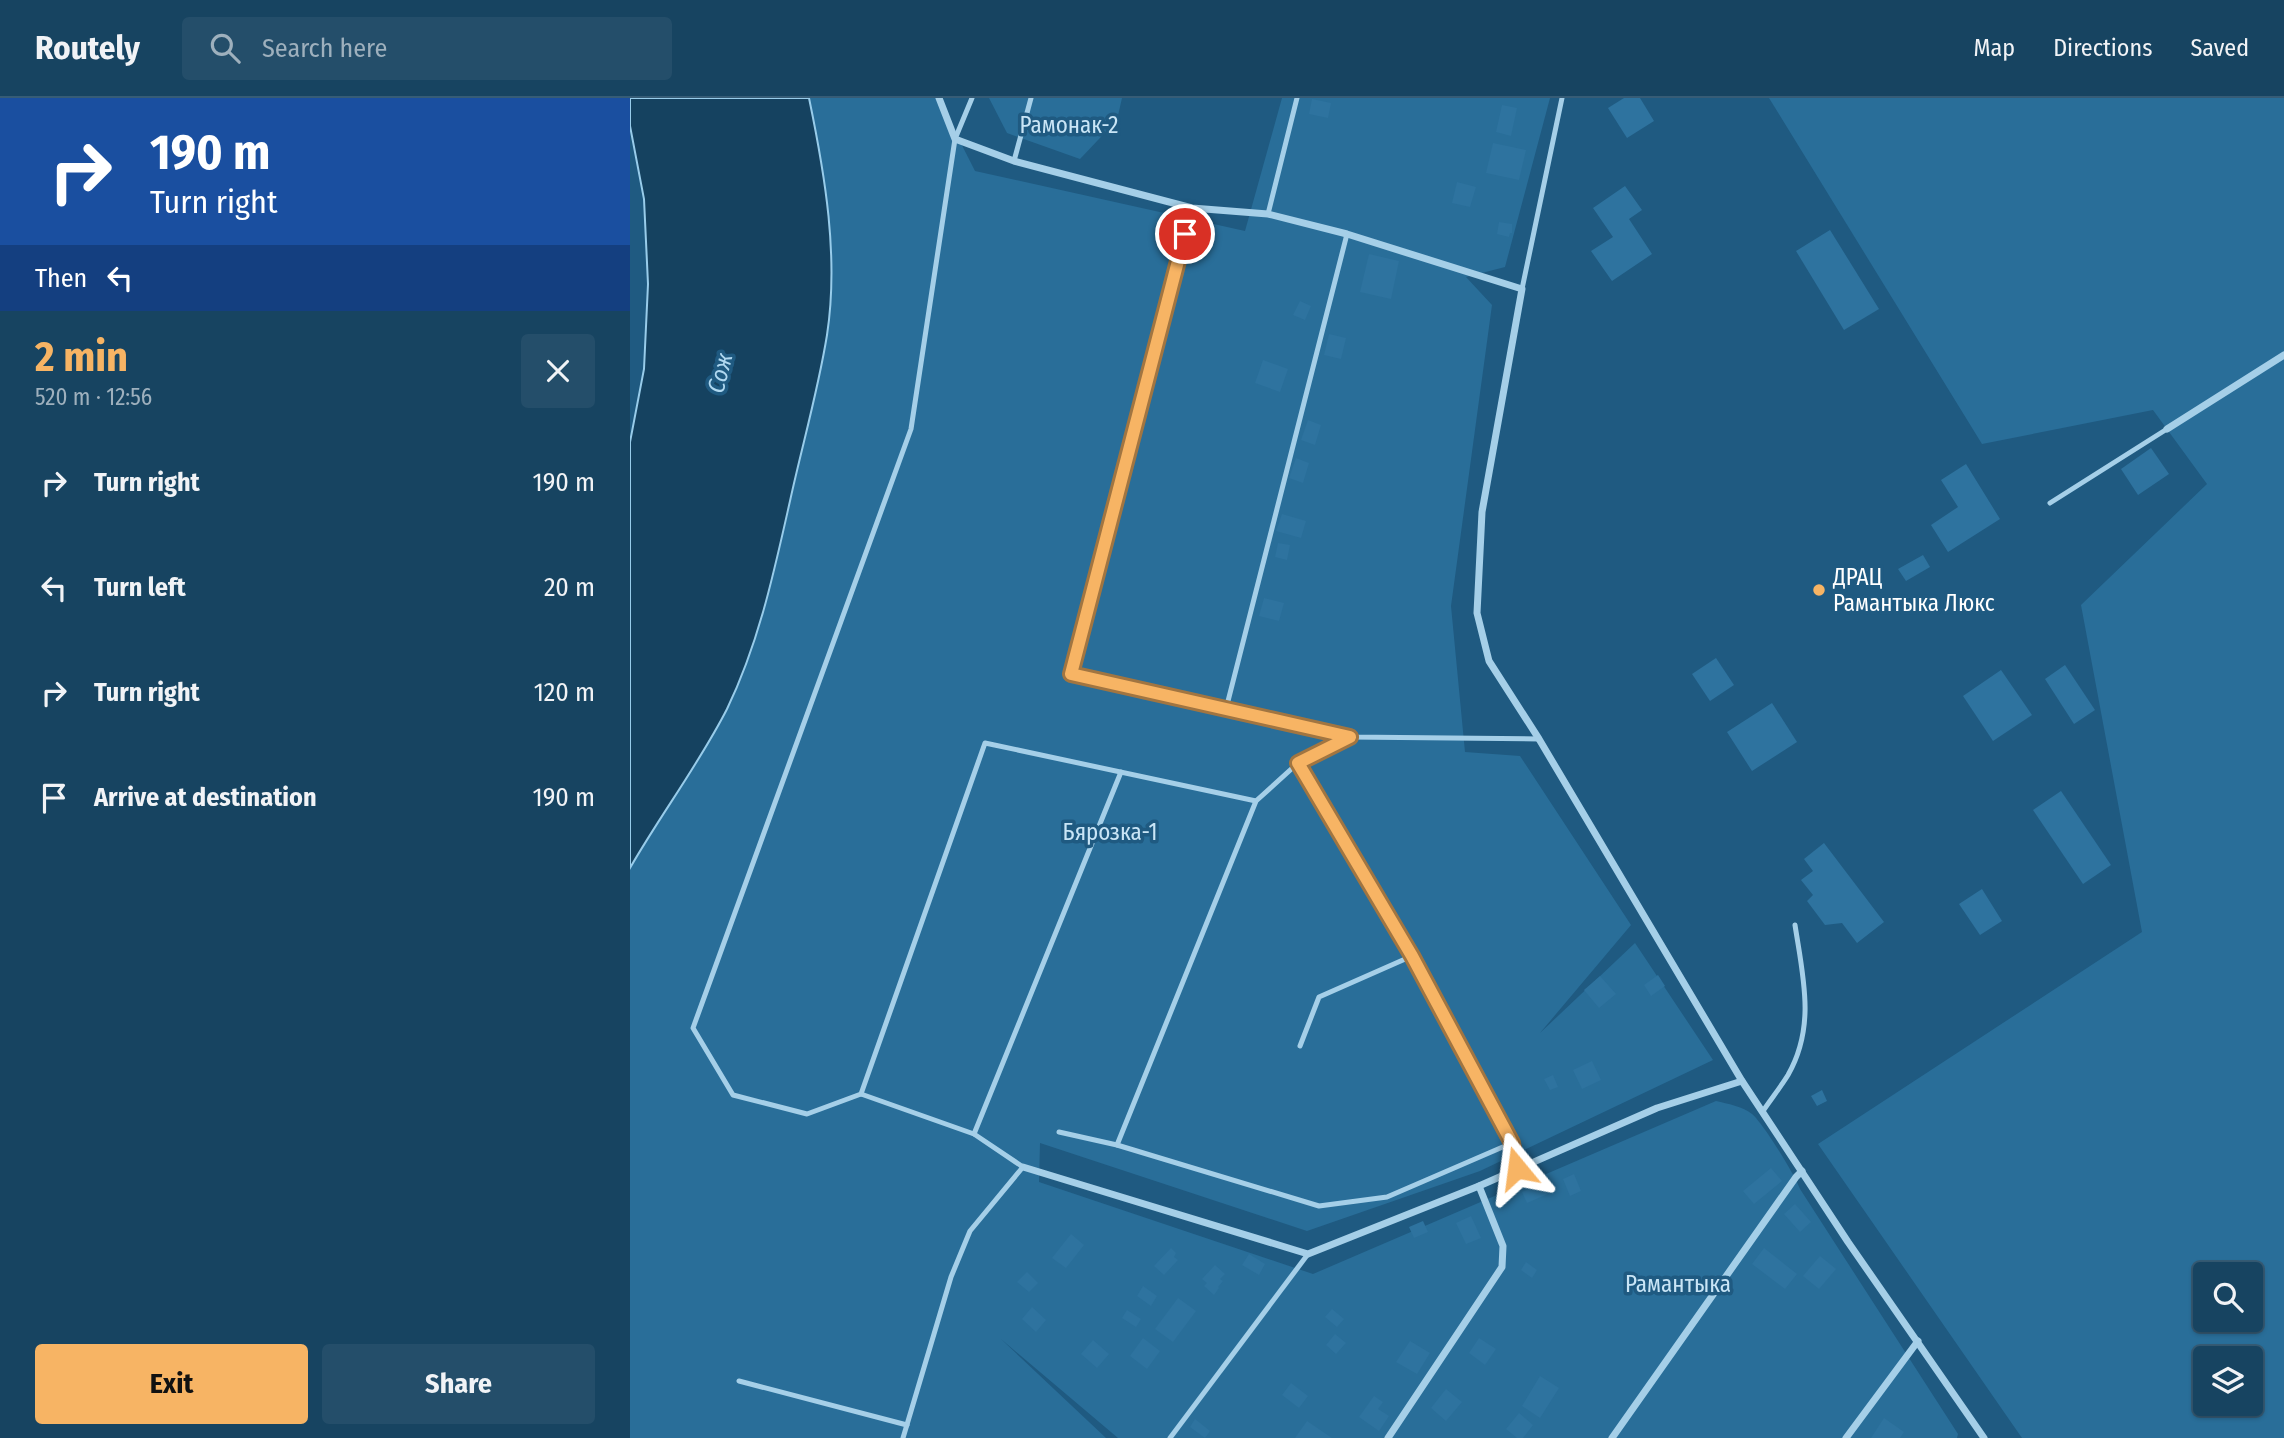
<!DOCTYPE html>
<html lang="en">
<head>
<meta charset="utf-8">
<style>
	body { margin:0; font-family:"Fira Sans Condensed",sans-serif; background:#244e6a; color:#f1f3f6; height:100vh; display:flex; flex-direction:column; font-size:26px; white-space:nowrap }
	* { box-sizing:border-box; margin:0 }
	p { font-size:23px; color:#9eb0bd }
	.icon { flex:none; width:38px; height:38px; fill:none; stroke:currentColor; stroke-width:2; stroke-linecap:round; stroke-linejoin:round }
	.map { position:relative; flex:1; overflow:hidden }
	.panel { display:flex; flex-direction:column; background:#174461; width:630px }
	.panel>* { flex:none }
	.hud { background:#1a4fa0; color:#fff; overflow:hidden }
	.fabs { position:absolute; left:1563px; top:1164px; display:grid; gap:14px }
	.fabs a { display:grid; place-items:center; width:70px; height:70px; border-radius:7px; background:#174461; box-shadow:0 2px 5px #0004,0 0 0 2px #365c76; font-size:35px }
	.pin { position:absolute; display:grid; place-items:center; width:60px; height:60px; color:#fff; margin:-30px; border:4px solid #fff; border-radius:50%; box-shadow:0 2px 7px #0007 }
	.me { position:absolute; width:77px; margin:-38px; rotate:344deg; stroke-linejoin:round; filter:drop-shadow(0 0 5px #0008) }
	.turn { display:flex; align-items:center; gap:24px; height:147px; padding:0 35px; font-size:32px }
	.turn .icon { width:91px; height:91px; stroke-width:2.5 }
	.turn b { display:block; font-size:49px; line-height:60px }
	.then { display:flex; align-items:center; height:66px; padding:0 35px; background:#0003; gap:14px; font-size:26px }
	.round { display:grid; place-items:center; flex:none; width:74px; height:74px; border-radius:7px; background:#244e6a }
	.summary { display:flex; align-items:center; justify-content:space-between; height:119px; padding:0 35px }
	h1 { font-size:42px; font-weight:700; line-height:52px; color:#f7b464 }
	.cta { display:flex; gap:14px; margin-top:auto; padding:14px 35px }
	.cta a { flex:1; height:80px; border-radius:7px; background:#f7b464; color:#111; font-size:28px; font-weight:700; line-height:80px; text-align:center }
	.cta a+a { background:#244e6a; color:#f1f3f6 }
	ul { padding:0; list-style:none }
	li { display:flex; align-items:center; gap:21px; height:105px; padding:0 35px }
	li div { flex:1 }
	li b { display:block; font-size:26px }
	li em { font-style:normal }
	header { display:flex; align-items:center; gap:42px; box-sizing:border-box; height:98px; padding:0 35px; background:#174461; border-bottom:2px solid #365c76 }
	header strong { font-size:33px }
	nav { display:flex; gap:38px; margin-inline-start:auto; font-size:24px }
	.search { width:490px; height:63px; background:#244e6a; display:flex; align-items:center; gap:18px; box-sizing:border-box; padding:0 24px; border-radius:7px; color:#9eb0bd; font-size:26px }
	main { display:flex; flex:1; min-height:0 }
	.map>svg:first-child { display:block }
</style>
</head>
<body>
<header>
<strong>Routely</strong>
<div class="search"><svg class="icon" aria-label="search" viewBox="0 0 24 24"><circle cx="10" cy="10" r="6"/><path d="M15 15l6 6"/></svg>Search here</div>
<nav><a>Map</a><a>Directions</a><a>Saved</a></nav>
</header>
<main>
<section class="panel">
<div class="hud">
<div class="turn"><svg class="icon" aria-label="right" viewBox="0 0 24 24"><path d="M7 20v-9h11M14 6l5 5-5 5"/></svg><div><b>190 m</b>Turn right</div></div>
<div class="then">Then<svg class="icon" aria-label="left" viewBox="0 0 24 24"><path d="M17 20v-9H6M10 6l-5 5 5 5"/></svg></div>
</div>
<div class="summary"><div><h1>2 min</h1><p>520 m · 12:56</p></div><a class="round"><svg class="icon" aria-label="close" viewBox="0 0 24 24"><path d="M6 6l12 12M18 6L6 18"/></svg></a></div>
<ul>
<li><svg class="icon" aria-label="right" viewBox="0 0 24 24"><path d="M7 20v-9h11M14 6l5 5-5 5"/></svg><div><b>Turn right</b></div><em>190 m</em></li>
<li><svg class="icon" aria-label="left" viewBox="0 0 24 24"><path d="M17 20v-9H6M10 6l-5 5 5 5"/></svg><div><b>Turn left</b></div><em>20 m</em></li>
<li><svg class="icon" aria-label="right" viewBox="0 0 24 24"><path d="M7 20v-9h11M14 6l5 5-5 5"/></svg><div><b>Turn right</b></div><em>120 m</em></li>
<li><svg class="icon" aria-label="arrive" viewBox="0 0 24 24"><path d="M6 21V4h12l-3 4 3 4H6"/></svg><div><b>Arrive at destination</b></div><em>190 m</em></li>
</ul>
<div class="cta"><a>Exit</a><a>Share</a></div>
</section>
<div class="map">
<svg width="1654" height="1340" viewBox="0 0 1654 1340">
	<rect width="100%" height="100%" fill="#1f5a81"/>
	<!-- green -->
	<g fill="#296e99" fill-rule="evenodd">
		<path d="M179 0H308L345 73 615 133 652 0H920L875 169 836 179 862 207 821 508 835 654 890 658 1001 827 910 935 1005 845 1083 962 850 1073 677 1133 410 1045 409 1084 683 1176 1086 1003C1098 1006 1112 1008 1122 1016 1133 1025 1165 1077 1170 1091L1328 1336 1327 1340H488L371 1241 476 1340H0V770L75 650 97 610 116 566 144 475 190 275 197 235 201 196 192 67Z"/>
		<path d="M359 0H492L487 22 450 61 377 35Z"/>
		<path d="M1139 0H1654V1340H1392L1188 1046 1512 834 1451 507 1577 386 1523 312 1352 346ZM1575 1176H1620V1222H1575ZM1575 1260H1620V1306H1575Z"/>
	</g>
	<!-- water -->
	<path fill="#154260" stroke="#98ccea" stroke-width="2" d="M0 0H179C195 77 209 159 197 237 188 293 172 348 160 403 144 474 129 545 97 611 69 666 31 716 0 770V344L14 271 18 186 14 101 0 28Z"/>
	<!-- building -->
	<g fill="#2e739f">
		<path d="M994 0H1010L1024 23 997 40 978 10Z"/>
		<path d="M682 1 701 5 698 20 679 16Z"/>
		<path d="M872 7 887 10 881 38 866 34Z"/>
		<path d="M863 45 896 52 889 82 856 75Z"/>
		<path d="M827 84 846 89 840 109 822 105Z"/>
		<path d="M995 88 1012 112 999 121 1022 156 982 183 961 153 983 139 963 110Z"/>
		<path d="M869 124 882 126V135H880L879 139 867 136Z"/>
		<path d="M1200 132 1249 211 1214 232 1166 153Z"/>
		<path d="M739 156 769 163 761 201 730 194Z"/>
		<path d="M670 203 681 208 675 222 663 217Z"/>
		<path d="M699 236 716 240 711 261 694 257Z"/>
		<path d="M633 262 658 271 650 294 625 285Z"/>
		<path d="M678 322 691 327 685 347 671 342Z"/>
		<path d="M1521 350 1539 376 1508 397 1491 371Z"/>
		<path d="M666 360 679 365 673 385 659 380Z"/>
		<path d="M1336 366 1370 421 1318 454 1301 427 1328 409 1311 382Z"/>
		<path d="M652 416 676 423 671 440 646 433Z"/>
		<path d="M648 445 660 447 657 462 645 459Z"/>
		<path d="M1293 457 1300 469 1276 483 1268 471Z"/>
		<path d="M634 500 654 505 649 523 629 518Z"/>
		<path d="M1086 560 1104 587 1080 603 1062 576Z"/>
		<path d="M1435 567 1465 612 1444 626 1415 581Z"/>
		<path d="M1371 572 1402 617 1363 643 1333 598Z"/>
		<path d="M1142 605 1167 644 1122 673 1097 634Z"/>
		<path d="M1431 693 1481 767 1453 786 1403 712Z"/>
		<path d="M1194 745 1254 824 1227 845 1212 825 1195 827 1177 803 1183 797 1171 782 1183 773 1174 761Z"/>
		<path d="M1352 791 1372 823 1350 837 1329 806Z"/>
		<path d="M1028 877 1035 888 1021 898 1014 887Z"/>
		<path d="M970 878 986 896 969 910 954 892Z"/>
		<path d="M962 963 971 982 952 991 943 972Z"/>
		<path d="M923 977 928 989 920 992 914 981Z"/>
		<path d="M1192 992 1197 1003 1187 1008 1181 998Z"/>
		<path d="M1141 1070 1152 1083 1124 1106 1113 1093Z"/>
		<path d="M944 1076 951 1093 940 1098 933 1081Z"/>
		<path d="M913 1085 918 1096 897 1105 892 1094Z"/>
		<path d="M1165 1106 1181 1124 1170 1134 1154 1116Z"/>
		<path d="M841 1118 851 1140 836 1146 826 1125Z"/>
		<path d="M793 1123 798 1134 784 1140 779 1129Z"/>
		<path d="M441 1136 454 1147 436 1170 422 1160Z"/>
		<path d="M541 1150 546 1155 544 1159 548 1162 534 1177 524 1168Z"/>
		<path d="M1134 1150 1167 1176 1155 1191 1122 1166Z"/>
		<path d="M619 1156 635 1166 629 1177 612 1167Z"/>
		<path d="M1190 1158 1206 1171 1189 1191 1173 1178Z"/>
		<path d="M896 1164 907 1172 902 1180 891 1172Z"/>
		<path d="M585 1167 595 1176 590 1181 593 1183 588 1189 589 1190 584 1197 574 1188 577 1185 572 1181Z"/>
		<path d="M397 1174 408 1185 399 1194 387 1184Z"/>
		<path d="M513 1188 527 1198 521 1208 507 1198Z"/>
		<path d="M548 1200 566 1213 543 1244 525 1231Z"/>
		<path d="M402 1209 416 1222 406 1234 392 1221Z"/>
		<path d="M702 1211 714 1221 707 1229 695 1219Z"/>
		<path d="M497 1212 511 1221 506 1229 492 1220Z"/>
		<path d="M705 1236 716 1245 706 1256 696 1247Z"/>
		<path d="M513 1240 530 1253 517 1271 500 1258Z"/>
		<path d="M849 1240 866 1251 855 1267 839 1255Z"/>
		<path d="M463 1242 479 1256 467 1270 451 1256Z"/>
		<path d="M780 1243 800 1255 787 1276 766 1264Z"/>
		<path d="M910 1278 929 1290 910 1320 892 1308Z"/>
		<path d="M661 1285 678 1298 669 1310 652 1297Z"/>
		<path d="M816 1291 832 1304 816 1323 801 1310Z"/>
		<path d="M744 1298 753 1304 748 1311 759 1318 749 1333 729 1319Z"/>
		<path d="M889 1315 903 1327 893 1340H887L876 1331Z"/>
		<path d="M1254 1320 1274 1334 1270 1340H1241Z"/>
		<path d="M565 1321 580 1333 575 1340 560 1329Z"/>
		<path d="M677 1323 702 1340H665Z"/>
	</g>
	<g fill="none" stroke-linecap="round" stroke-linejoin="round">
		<!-- lane -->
		<g stroke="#a5cfe8" stroke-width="5">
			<path d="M384 63 401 0"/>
			<path d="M562 110 441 576 720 639 909 641"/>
			<path d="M638 116 667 0"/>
			<path d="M892 191 932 0"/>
			<path d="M1420 405 1537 331"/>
			<path d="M596 611 717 136"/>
			<path d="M668 665 782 858 882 1045 887 1070"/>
			<path d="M670 948 689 899 782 858"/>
			<path d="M231 996 355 645 626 703"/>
			<path d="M1133 1013C1141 1001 1150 990 1158 977 1186 928 1173 879 1165 827"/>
			<path d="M429 1034 487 1047 689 1108 757 1099 882 1045"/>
			<path d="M344 1036 491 674"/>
			<path d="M487 1047 626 703 668 665 720 639"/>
			<path d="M109 1283 277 1327"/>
			<path d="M273 1340 321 1179 340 1133 393 1069 344 1036 231 996 177 1016 103 997 63 930 281 331 325 41 342 0"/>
			<path d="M540 1340 678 1156"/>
		</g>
		<!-- street -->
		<g stroke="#a5cfe8" stroke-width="7">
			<path d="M309 0 325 41 384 63 562 110 638 116 717 136 892 191 852 414 847 515 859 563 909 641 1112 983 1218 1144 1354 1340"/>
			<path d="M1537 331 1654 257"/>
			<path d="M393 1069 678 1156 849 1088 1027 1010 1112 983"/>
			<path d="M758 1340 872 1169 873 1148 849 1088"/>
			<path d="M982 1340 1166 1079 1172 1073"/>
			<path d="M1216 1340 1288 1243"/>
		</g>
	</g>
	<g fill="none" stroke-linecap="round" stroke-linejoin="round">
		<!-- route casing -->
		<g stroke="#a17541" stroke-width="18">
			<path id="route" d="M555 136 441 576 720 639 668 665 782 858 882 1045 887 1070"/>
		</g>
		<!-- route -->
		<use href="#route" stroke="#f7b464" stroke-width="12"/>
	</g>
	<!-- markers -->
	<circle fill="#f7b464" stroke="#1f5a81" stroke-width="2.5" cx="1189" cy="492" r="7"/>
	<g text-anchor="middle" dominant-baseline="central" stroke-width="7" stroke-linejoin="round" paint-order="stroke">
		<!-- park labels -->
		<g font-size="23" fill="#c9e5f6" stroke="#1f5a81">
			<text x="439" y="27">Рамонак-2</text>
			<text x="480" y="734">Бярозка-1</text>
			<text x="1048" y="1186">Рамантыка</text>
		</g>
		<!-- poi labels -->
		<g font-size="23" fill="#fff" stroke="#1f5a81" text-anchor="start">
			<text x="1203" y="479">ДРАЦ<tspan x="1203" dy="26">Рамантыка Люкс</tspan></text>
		</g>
		<!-- water labels -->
		<g font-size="24" font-style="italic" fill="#b0d8f0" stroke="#1f5a81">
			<text transform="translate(90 275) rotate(-76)">Сож</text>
		</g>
	</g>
</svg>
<div class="fabs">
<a><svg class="icon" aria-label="search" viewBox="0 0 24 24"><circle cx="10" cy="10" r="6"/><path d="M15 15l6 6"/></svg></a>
<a><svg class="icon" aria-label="layers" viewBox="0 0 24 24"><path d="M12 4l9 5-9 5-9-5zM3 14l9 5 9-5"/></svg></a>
</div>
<div class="pin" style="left:555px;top:136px;background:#d93025"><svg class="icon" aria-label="arrive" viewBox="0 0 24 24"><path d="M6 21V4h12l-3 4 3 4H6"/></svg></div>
<svg class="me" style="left:887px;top:1070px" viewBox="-20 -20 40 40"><path d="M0-17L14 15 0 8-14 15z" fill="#f7b464" stroke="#fff" stroke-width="4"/></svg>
</div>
</main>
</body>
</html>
